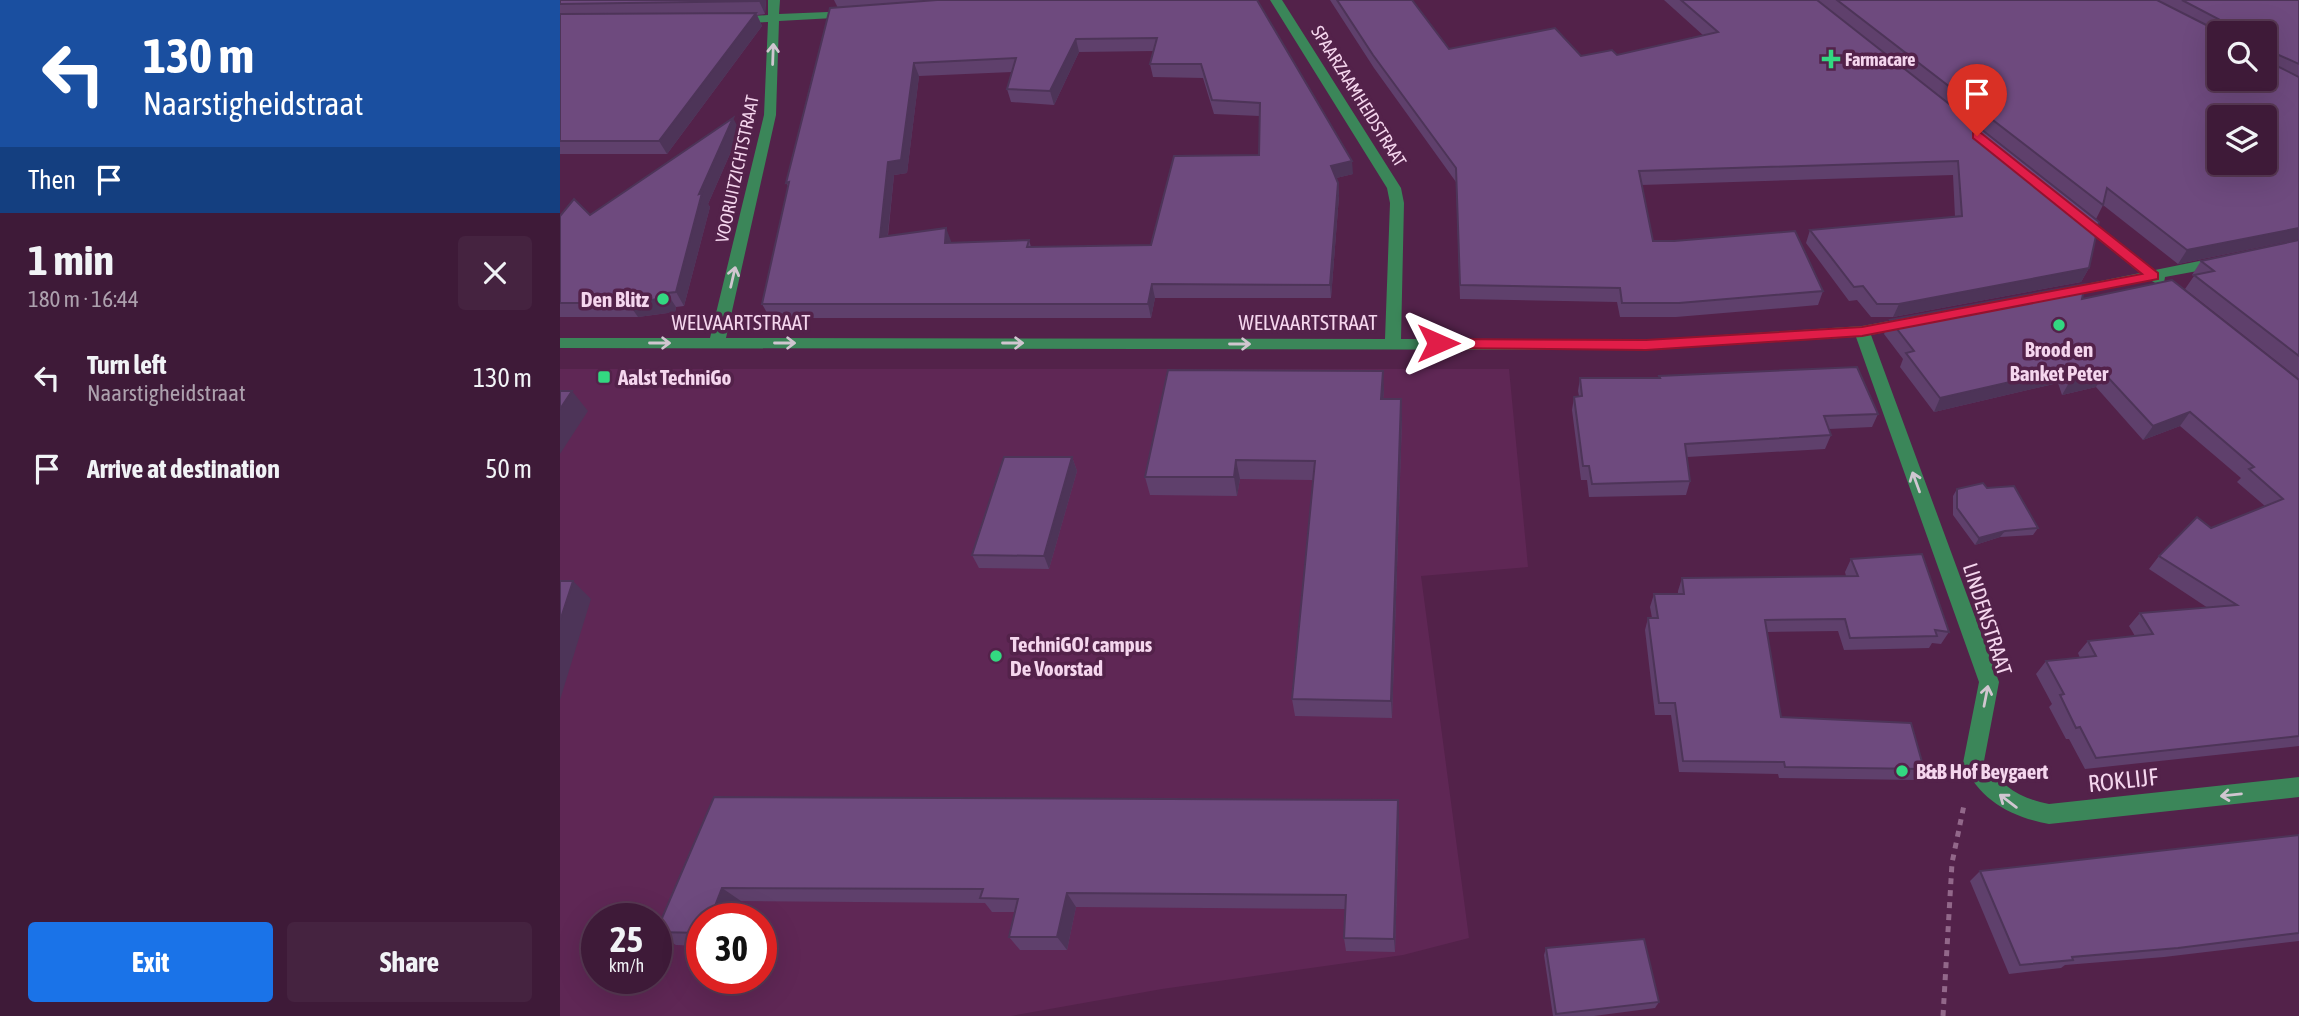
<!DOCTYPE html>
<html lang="en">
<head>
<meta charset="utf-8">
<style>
	body { margin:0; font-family:"Asap Condensed",sans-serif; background:#452340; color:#f1f3f6; height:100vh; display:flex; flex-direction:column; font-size:26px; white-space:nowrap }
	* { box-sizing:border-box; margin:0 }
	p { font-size:23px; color:#ada1ae }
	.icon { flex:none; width:38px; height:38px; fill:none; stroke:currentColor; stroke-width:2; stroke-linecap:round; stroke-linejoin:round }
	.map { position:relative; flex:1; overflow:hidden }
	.drawer { display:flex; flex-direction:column; background:#3e1a38; width:560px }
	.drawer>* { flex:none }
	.banner { background:#1a4fa0; color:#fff; overflow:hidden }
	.controls { position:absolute; left:1647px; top:21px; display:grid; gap:14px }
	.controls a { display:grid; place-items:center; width:70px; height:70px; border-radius:7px; background:#3e1a38; box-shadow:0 7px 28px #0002,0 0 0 2px #573853; font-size:35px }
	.speed { position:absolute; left:21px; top:903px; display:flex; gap:14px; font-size:35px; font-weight:700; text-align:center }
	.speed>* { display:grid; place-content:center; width:91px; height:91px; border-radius:50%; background:#3e1a38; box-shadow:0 7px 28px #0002,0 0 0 2px #573853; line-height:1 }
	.speed small { font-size:18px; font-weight:400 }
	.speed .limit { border:10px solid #d22; background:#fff; color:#111 }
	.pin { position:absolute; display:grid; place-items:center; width:60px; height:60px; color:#fff; margin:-72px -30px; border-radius:50% 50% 50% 0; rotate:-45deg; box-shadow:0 0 7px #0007 }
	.pin .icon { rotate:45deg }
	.me { position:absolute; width:77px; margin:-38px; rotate:90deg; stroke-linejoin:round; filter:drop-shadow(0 0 5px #0008) }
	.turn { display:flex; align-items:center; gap:24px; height:147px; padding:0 28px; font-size:32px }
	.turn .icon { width:91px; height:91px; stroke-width:2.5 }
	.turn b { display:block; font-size:49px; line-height:60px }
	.then { display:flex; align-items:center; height:66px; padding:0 28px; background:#0003; gap:14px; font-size:26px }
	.round { display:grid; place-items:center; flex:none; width:74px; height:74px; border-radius:7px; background:#452340 }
	.overview { display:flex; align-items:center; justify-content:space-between; height:119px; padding:0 28px }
	h1 { font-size:42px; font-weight:700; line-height:52px }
	.cta { display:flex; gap:14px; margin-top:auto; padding:14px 28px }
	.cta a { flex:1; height:80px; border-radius:7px; background:#1a73e8; color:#fff; font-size:28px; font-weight:700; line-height:80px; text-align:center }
	.cta a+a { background:#452340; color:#f1f3f6 }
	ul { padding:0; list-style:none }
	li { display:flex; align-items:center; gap:21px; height:91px; padding:0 28px }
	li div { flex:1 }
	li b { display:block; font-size:26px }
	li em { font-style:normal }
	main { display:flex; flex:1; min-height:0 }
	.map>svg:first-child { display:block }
</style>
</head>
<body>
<main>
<section class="drawer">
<div class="banner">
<div class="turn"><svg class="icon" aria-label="left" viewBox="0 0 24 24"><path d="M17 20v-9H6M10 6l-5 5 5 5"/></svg><div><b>130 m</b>Naarstigheidstraat</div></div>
<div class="then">Then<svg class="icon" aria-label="arrive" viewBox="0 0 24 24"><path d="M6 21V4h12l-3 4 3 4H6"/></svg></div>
</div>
<div class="overview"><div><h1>1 min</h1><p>180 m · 16:44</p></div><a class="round"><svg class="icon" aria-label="close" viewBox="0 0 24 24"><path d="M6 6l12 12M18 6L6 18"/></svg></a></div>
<ul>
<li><svg class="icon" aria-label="left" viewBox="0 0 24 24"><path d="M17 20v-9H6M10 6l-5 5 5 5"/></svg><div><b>Turn left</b><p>Naarstigheidstraat</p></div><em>130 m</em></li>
<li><svg class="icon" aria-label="arrive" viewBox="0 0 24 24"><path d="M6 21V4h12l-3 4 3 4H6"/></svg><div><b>Arrive at destination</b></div><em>50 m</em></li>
</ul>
<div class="cta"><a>Exit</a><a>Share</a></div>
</section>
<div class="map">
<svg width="1739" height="1016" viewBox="0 0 1739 1016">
	<rect width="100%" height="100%" fill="#53224a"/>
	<!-- built -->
	<path fill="#5f2755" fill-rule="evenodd" d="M0 369H949L968 567 861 576 909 938 843 955 602 989 451 1016H0ZM37 919H96V978H37ZM142 919H201V978H142Z"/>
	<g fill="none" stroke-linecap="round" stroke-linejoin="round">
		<!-- path -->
		<path stroke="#92688a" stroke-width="5" stroke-dasharray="6 6" stroke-linecap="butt" d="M1383 1016 1392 863 1404 805"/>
		<!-- minor -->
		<g fill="#3b8659" fill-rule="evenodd">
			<path d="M208 0H220L219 14 292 11 298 14 292 17 219 21 216 115 166 338 825 339 830 203 827 188 710 0H722L841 188 844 203 841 339 1086 340 1302 326 1350 317 1355 318 1358 322 1355 326 1311 335 1439 682 1424 761C1442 786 1458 798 1489 804L1739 777V797L1489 824C1451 817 1419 800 1403 763L1419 682 1296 337 1086 350 0 348V338H150L204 115 208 22 177 23 171 20 177 17 208 15Z"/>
			<path d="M1519 213 1595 270 1659 257 1666 262 1659 267 1605 277 1604 283 1599 285 1590 280 1501 298 1496 296 1494 293 1496 290 1580 273 1514 220V214Z"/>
		</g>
	</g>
	<!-- wall -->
	<g fill="#5f406c" fill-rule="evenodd">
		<path d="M0 0H206L205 14 197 15 202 26 107 154H0Z"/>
		<path d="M274 0H697L793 174 776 178 778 183 779 196 771 298H595L591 318H210L202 304 228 186 226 183 278 8ZM594 51 590 64 593 77 643 78 654 114 699 116V155L591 245 471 247 469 240 391 243V241L328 236 334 175 347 173 359 76 452 72 447 89 451 102 494 105 519 52Z"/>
		<path d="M770 0H852L889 49 1021 56 1057 55 1144 36 1104 0H1739V239L1618 264 1543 205 1536 219 1355 77 1529 268 1521 282 1333 317H1311L1297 300 1289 301 1246 243 1250 230 1395 217 1393 175 1081 185 1093 241 1263 291 1258 305 1116 317H1060L1057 302 900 299 896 182 814 68ZM1659 33H1704L1659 79Z"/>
		<path d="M180 131 148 204 150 207 124 306 116 307 115 312 78 317H0V216L30 215Z"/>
		<path d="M1739 240V379L1625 289 1634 276 1632 275 1641 261Z"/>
		<path d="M1522 299 1739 380V746L1525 769 1509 739H1506L1489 707 1492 704 1476 674 1486 661 1520 658 1518 653 1528 641 1575 636 1569 626 1580 613 1648 608 1589 569 1599 556 1651 528 1705 506 1677 482 1681 478 1620 426 1583 440 1536 387 1502 395 1498 383 1374 412 1340 367 1343 359 1324 334 1330 320Z"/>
		<path d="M1099 376 1318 414 1312 427 1269 429 1271 435 1265 449 1127 457 1130 481 1126 495 1029 497 1027 480H1021L1012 410 1014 397 1019 396 1018 391 1020 378H1099Z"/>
		<path d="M824 390 823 399 842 419 832 718 735 716 732 699 753 480 680 479 677 496 590 495 585 477Z"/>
		<path d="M512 457 517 471 489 569 419 568 412 555Z"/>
		<path d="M1427 488 1478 528 1473 535 1440 537 1415 545 1393 515V496L1397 489Z"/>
		<path d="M1291 559 1389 632 1381 644 1372 643 1369 648 1284 650 1278 631 1207 632 1221 717 1364 769 1356 780 1219 778 1218 774 1119 772 1111 715H1095L1085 630 1088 618H1092L1090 607 1094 594H1118V591L1122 578 1286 576 1285 572Z"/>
		<path d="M154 797 839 815 835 952 786 951 784 938 786 909 516 907 507 950H460L449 937 455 912H432L425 903 181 901 142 919V946L116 945 96 933Z"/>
		<path d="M1739 835V941L1604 957 1505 965 1501 968 1449 974 1410 881 1420 871Z"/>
		<path d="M986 948 1099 1002 1095 1008 1034 1016H993L984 955Z"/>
	</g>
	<!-- shaded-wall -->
	<g fill="#4d3458">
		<path d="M199 0H206L205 14 199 1Z"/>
		<path d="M196 13 202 26 107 154 99 141Z"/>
		<path d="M516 39 519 52 494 105 490 91Z"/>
		<path d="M354 63 359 76 347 173 334 175 326 251 320 237 328 162Z"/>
		<path d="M173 118 180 131 148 204 150 207 124 306 116 292 139 194Z"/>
		<path d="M792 161 793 174 772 179 771 166Z"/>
		<path d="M778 183 779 196 771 298 770 285Z"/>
		<path d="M386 228 391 241V256L385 243Z"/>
		<path d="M1739 228V239L1618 264 1627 250Z"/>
		<path d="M1529 268 1521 282 1333 317 1339 304Z"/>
		<path d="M592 284 595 298 591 318 588 304Z"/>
		<path d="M107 293 116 307 115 312 78 317 68 303Z"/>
		<path d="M1507 369 1498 383 1374 412 1380 398Z"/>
		<path d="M823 371 824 390 822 419 821 399Z"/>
		<path d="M1544 373 1536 387 1502 395 1510 381Z"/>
		<path d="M12 391 28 411 0 454V409Z"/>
		<path d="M841 399 842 419 832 718 831 701Z"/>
		<path d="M1630 412 1620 426 1583 440 1593 426Z"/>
		<path d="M512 457 517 471 489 569 484 556Z"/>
		<path d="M676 460 680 479 677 496 674 477Z"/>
		<path d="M1445 531 1440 537 1415 545 1419 538Z"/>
		<path d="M13 581 31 599 0 700V621Z"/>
		<path d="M838 800 839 815 835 952 834 939Z"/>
		<path d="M162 888 181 901 174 919H150Z"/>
		<path d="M507 893 516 907 507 950 497 937Z"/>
	</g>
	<!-- building -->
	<g fill="#6e4a7e" stroke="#4d3458" stroke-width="2" fill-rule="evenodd">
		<path d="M0 0H199V1L0 4Z"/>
		<path d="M377 0H697L792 161 771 166 778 183 770 285 592 284 588 304H202L229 182 226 183 270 8ZM597 38 590 64H641L652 100 700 103 699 155 614 156 591 245 467 247 469 240 385 243 386 228 320 237 328 162 341 160 354 63 456 58 447 89 490 91 516 39Z"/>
		<path d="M777 0H852L889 49 995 28 1021 56 1052 50 1057 55 1158 32 1121 0H1257L1539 222 1529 268 1339 304H1317L1303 286 1294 287 1250 230 1402 216 1398 161 1079 171 1093 241H1114L1235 231 1263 291 1119 303H1062L1060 288 900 285 896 168 813 55Z"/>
		<path d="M1277 0H1597L1662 33H1659V79H1704V33H1668V24L1622 0H1739V64L1710 51 1711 63 1739 77V228L1627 250 1547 188 1543 205ZM1659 117H1704V163H1659Z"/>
		<path d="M196 13 99 141H0V14Z"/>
		<path d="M173 118 139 194 142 193 116 292 107 293 106 298 68 303H0V216L14 199 30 215Z"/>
		<path d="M1739 240V356L1634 275 1654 271 1641 261Z"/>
		<path d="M1612 280 1739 380V736L1536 758 1520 727 1516 728 1500 695 1504 694 1486 661 1536 656 1528 641 1593 634 1580 613 1677 605 1599 556 1637 517 1651 528 1723 499 1689 469 1694 467 1630 412 1593 426 1544 373 1510 381 1507 369 1380 398 1346 353 1354 351 1330 320 1525 284 1522 299Z"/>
		<path d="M1297 367 1318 414 1264 416 1271 435 1125 444 1130 481 1032 484 1029 466H1023L1014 397 1022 396 1020 378H1100L1099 376Z"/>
		<path d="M608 370 823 371 821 399H841L831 701 732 699 755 461 676 460 674 477H585Z"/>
		<path d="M0 391H12L0 409Z"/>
		<path d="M444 457H512L484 556 412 555Z"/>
		<path d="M1423 483 1427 488 1454 486 1478 528 1445 531 1419 538 1397 508V489Z"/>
		<path d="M1362 554 1389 632 1375 630 1377 636 1290 638 1285 619 1205 620 1221 717 1351 723 1364 769 1225 767 1224 762 1123 761 1115 703H1099L1088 618H1098L1094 594H1124L1122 578 1298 576 1291 559Z"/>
		<path d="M0 581H13L0 621Z"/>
		<path d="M154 797 838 800 834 939 784 938 786 895 507 893 497 937H449L458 899 420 898 423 889 162 888 150 919H142V933L96 932Z"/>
		<path d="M1739 835V933L1618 948 1512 957 1513 960 1460 965 1420 871Z"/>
		<path d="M1084 939 1099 1002 996 1014 986 948Z"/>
	</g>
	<!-- one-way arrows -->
	<defs><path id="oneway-shaft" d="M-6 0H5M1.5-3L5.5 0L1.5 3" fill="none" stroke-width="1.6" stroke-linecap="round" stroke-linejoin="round" transform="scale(1.75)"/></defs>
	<g stroke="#d0c6d0">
		<use href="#oneway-shaft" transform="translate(213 54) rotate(-88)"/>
		<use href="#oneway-shaft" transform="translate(173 277) rotate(-77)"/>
		<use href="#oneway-shaft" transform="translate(100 343)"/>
		<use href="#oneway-shaft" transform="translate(225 343)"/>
		<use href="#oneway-shaft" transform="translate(453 343)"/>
		<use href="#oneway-shaft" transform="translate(680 344)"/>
		<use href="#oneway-shaft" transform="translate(1356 482) rotate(-110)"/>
		<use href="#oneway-shaft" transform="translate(1426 696) rotate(-79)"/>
		<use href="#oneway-shaft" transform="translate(1671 795) rotate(174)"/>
		<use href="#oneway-shaft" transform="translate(1448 801) rotate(-143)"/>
	</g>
	<!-- route -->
	<path fill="#e11d48" stroke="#92132f" stroke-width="2" d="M1413 133H1421L1598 273V279L1302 336 1086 350 878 348 871 343 878 339 1086 340 1302 327 1582 274 1413 138Z"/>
	<!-- markers -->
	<g fill="#33d881" stroke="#53224a" stroke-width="2.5">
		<path d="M1267.5 48.5h7v7h7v7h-7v7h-7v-7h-7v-7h7z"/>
		<circle cx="103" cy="299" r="7"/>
		<circle cx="1499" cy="325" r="7"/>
		<rect x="37" y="370" width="14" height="14" rx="3.5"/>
		<circle cx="436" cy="656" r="7"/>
		<circle cx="1342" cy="771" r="7"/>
	</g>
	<g text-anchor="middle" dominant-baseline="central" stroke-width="7" stroke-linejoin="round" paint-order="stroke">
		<!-- far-poi labels -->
		<g font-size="18" font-weight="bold" fill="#f5d6ee" stroke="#53224a" text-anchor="start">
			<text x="1285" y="59">Farmacare</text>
		</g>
		<!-- far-street labels -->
		<g font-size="18" fill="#f5d6ee" stroke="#53224a">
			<text transform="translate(799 96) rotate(58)">SPAARZAAMHEIDSTRAAT</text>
			<text transform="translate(177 169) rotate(-78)">VOORUITZICHTSTRAAT</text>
		</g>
		<!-- poi labels -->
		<g font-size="21" font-weight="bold" fill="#f5d6ee" stroke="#53224a" text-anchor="start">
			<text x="89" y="299" text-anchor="end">Den Blitz</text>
			<text x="1499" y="349" text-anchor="middle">Brood en<tspan x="1499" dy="24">Banket Peter</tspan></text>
			<text x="58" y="377">Aalst TechniGo</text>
			<text x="450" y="644">TechniGO! campus<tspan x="450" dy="24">De Voorstad</tspan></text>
			<text x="1356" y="771">B&amp;B Hof Beygaert</text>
		</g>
		<!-- street labels -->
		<g font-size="21" fill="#f5d6ee" stroke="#53224a">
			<text x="181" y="322">WELVAARTSTRAAT</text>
			<text x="748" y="322">WELVAARTSTRAAT</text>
			<text transform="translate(1428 619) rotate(72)">LINDENSTRAAT</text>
		</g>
		<!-- near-street labels -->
		<g font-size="24" fill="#f5d6ee" stroke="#53224a">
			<text transform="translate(1563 780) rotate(-6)">ROKLIJF</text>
		</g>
	</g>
</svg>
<div class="controls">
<a><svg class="icon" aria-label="search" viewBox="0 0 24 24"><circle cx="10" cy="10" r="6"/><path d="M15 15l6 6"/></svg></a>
<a><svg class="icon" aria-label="layers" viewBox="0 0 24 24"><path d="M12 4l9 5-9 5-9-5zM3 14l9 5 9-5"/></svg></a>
</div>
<div class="speed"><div>25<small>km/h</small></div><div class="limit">30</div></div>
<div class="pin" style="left:1417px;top:136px;background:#d93025"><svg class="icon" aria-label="arrive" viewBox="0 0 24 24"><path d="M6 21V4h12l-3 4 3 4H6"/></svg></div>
<svg class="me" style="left:878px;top:343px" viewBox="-20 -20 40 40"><path d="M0-17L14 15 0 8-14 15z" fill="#e11d48" stroke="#fff" stroke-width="4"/></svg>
</div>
</main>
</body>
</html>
